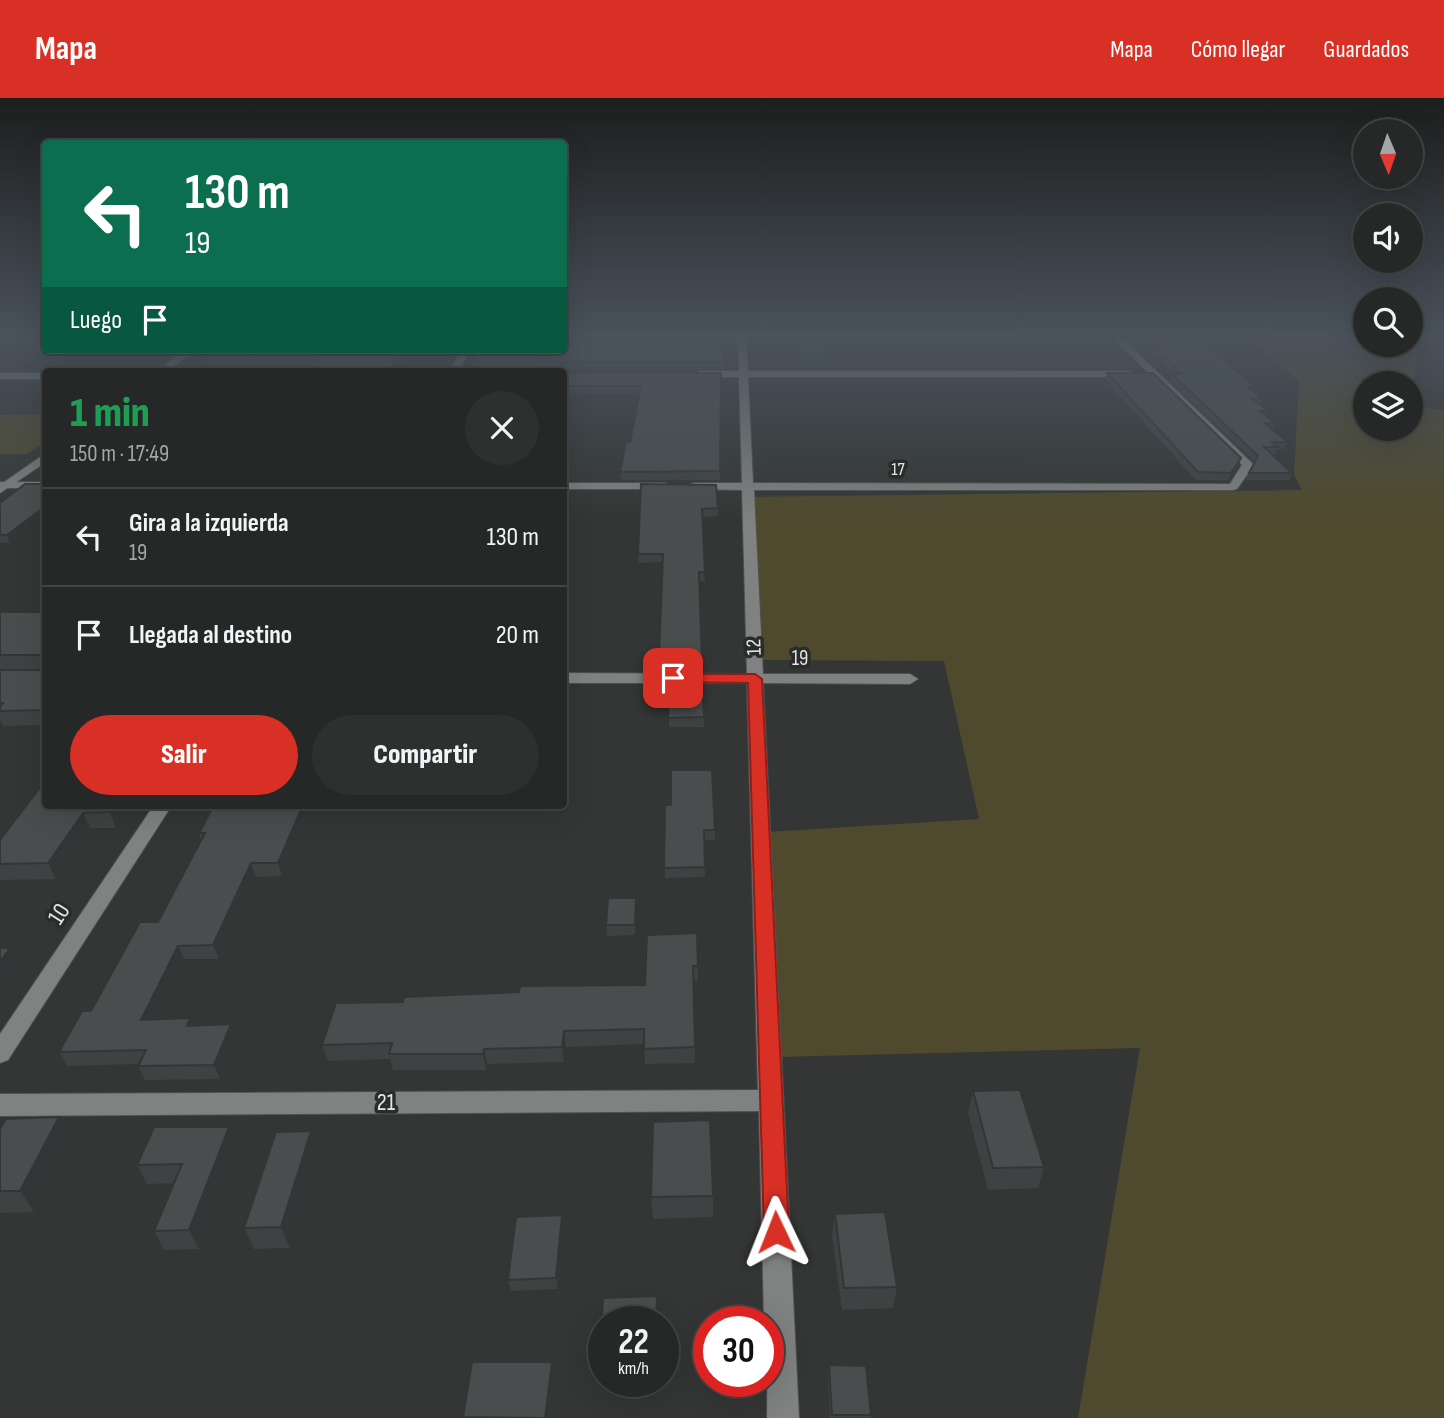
<!DOCTYPE html>
<html lang="es">
<head>
<meta charset="utf-8">
<style>
	body { margin:0; font-family:"Sofia Sans Condensed",sans-serif; background:#2e302f; color:#f1f3f6; height:100vh; display:flex; flex-direction:column; font-size:26px; white-space:nowrap }
	* { box-sizing:border-box; margin:0 }
	p { font-size:23px; color:#a4a6a7 }
	.icon { flex:none; width:38px; height:38px; fill:none; stroke:currentColor; stroke-width:2; stroke-linecap:round; stroke-linejoin:round }
	.map { position:relative; flex:1; overflow:hidden }
	.panel { position:absolute; left:42px; top:270px; width:525px; height:441px; display:flex; flex-direction:column; background:#262827; border-radius:7px; box-shadow:0 7px 28px #0002,0 0 0 2px #424444 }
	.panel>* { flex:none }
	.hud { position:absolute; left:42px; top:42px; width:525px; height:214px; border-radius:7px; box-shadow:0 7px 28px #0002,0 0 0 2px #424444; background:#0b6e4f; color:#fff; overflow:hidden }
	.needle { width:46px; rotate:178deg }
	.controls { position:absolute; left:1353px; top:21px; display:grid; gap:14px }
	.controls a { display:grid; place-items:center; width:70px; height:70px; border-radius:50%; background:#262827; box-shadow:0 7px 28px #0002,0 0 0 2px #424444; font-size:35px }
	.speed { position:absolute; left:588px; top:1208px; display:flex; gap:14px; font-size:35px; font-weight:700; text-align:center }
	.speed>* { display:grid; place-content:center; width:91px; height:91px; border-radius:50%; background:#262827; box-shadow:0 7px 28px #0002,0 0 0 2px #424444; line-height:1 }
	.speed small { font-size:18px; font-weight:400 }
	.speed .limit { border:10px solid #d22; background:#fff; color:#111 }
	.pin { position:absolute; display:grid; place-items:center; width:60px; height:60px; color:#fff; margin:-30px; border-radius:14px; box-shadow:0 4px 10px #0006 }
	.me { position:absolute; width:77px; margin:-38px; rotate:358deg; stroke-linejoin:round; filter:drop-shadow(0 0 5px #0008) }
	.turn { display:flex; align-items:center; gap:24px; height:147px; padding:0 28px; font-size:32px }
	.turn .icon { width:91px; height:91px; stroke-width:2.5 }
	.turn b { display:block; font-size:49px; line-height:60px }
	.then { display:flex; align-items:center; height:66px; padding:0 28px; background:#0003; gap:14px; font-size:26px }
	.round { display:grid; place-items:center; flex:none; width:74px; height:74px; border-radius:37px; background:#2e302f }
	.headline { display:flex; align-items:center; justify-content:space-between; height:119px; padding:0 28px }
	h1 { font-size:42px; font-weight:800; line-height:52px; color:#1e9e55 }
	.button { display:flex; gap:14px; margin-top:auto; padding:14px 28px }
	.button a { flex:1; height:80px; border-radius:42px; background:#d93025; color:#fff; font-size:28px; font-weight:800; line-height:80px; text-align:center }
	.button a+a { background:#2e302f; color:#f1f3f6 }
	ul { padding:0; list-style:none }
	li { display:flex; align-items:center; gap:21px; height:98px; padding:0 28px; border-top:2px solid #424444 }
	li div { flex:1 }
	li b { display:block; font-size:26px }
	li em { font-style:normal }
	header { display:flex; align-items:center; gap:42px; box-sizing:border-box; height:98px; padding:0 35px; background:#d93025; color:#fff }
	header strong { font-size:33px }
	nav { display:flex; gap:38px; margin-inline-start:auto; font-size:24px }
	.map>svg:first-child { display:block }
</style>
</head>
<body>
<header>
<strong>Mapa</strong>
<nav><a>Mapa</a><a>Cómo llegar</a><a>Guardados</a></nav>
</header>
<div class="map">
<svg width="1444" height="1320" viewBox="0 0 1444 1320">
	<rect width="100%" height="100%" fill="#333634"/>
	<!-- green -->
	<g fill="#4f4a2d" fill-rule="evenodd">
		<path d="M1246 239H1365V247H1410L1411 239H1418L1412 307 1444 312V1320H1078L1140 950 779 959 766 734 979 721 944 563 752 562 745 399 1302 392 1294 377 1299 283ZM1365 285H1410V331H1365Z"/>
		<path d="M45 316V344L27 356H0V317Z"/>
	</g>
	<g fill="none" stroke-linecap="round" stroke-linejoin="round">
		<!-- minor casing -->
		<g stroke="#4f5150" stroke-width="2">
			<g id="minor">
				<path d="M738 239H746L748 273H1129L1134 276 1129 279H748L753 385 1230 386 1242 367 1112 239H1121L1254 367 1237 391 1233 392H754L763 576H910L918 581 910 586 763 585 799 1320H767L768 1223H764L759 1013 0 1018V996L758 992 747 585H564V575L747 576 742 392 693 391 687 388 693 385H742L739 279H699L694 276 699 273H739Z"/>
				<path d="M463 252H471L458 273H448Z"/>
				<rect x="0" y="275" width="46" height="6"/>
				<rect x="0" y="384" width="46" height="6"/>
				<path d="M564 385H665L671 388 665 391H564Z"/>
				<path d="M154 707H172L8 962 0 965V936Z"/>
			</g>
		</g>
		<!-- tertiary casing -->
		<g stroke="#4f5150" stroke-width="2">
			<g id="tertiary">
				<path d="M185 252H194L168 273H157Z"/>
				<path d="M46 355V364L0 395V387Z"/>
			</g>
		</g>
		<!-- minor -->
		<use href="#minor" fill="#7f8280" fill-rule="evenodd"/>
		<!-- tertiary -->
		<use href="#tertiary" fill="#7f8280" fill-rule="evenodd"/>
	</g>
	<!-- wall -->
	<g fill="#3f4242">
		<path d="M724 239 723 271H564L468 273Z"/>
		<path d="M794 239H823L827 255V262H798Z"/>
		<path d="M1136 239H1206L1221 251 1220 257H1218L1256 289 1254 294 1262 301 1261 307 1268 313 1266 318 1275 325 1273 332 1287 344 1284 351H1277L1276 356H1272L1292 375 1289 382H1246L1249 375 1255 364 1169 282 1171 275H1173Z"/>
		<path d="M409 252 310 266H205L203 259Z"/>
		<path d="M564 275H721L720 382H621L620 374 630 344 640 295H564Z"/>
		<path d="M1107 275 1241 360 1239 367 1229 382H1196L1105 282Z"/>
		<path d="M46 386V418L10 445H0V405Z"/>
		<path d="M641 386 718 410V418L702 419 705 483H699L702 573H669V568H659L662 464 638 465Z"/>
		<path d="M0 514H46V627L3 628 0 621V572H40V571H0Z"/>
		<path d="M669 578H702L704 629H669Z"/>
		<path d="M46 678V707H131L116 730H90L56 781 0 782V742L43 687 41 683Z"/>
		<path d="M214 707H312L282 778 256 779 219 861H184L154 921 193 927 231 926 237 940 220 981 145 982 138 968 139 966 67 968 59 954 158 824 201 742 199 735Z"/>
		<path d="M665 707 715 732V742H704L705 779 665 780Z"/>
		<path d="M636 810 635 837 607 838 606 827Z"/>
		<path d="M697 835 698 883H694L695 965 645 966 644 946 566 949 564 964 487 966 486 972H393L390 961 328 963 322 947 403 904 645 887Z"/>
		<path d="M973 993 1044 1069 1038 1090 988 1092 968 1015Z"/>
		<path d="M59 1019 72 1041 34 1114 0 1115V1031Z"/>
		<path d="M229 1029 237 1047 199 1151 164 1152 154 1133 174 1085 147 1086 137 1067Z"/>
		<path d="M311 1033 319 1055 290 1150 254 1151 244 1130Z"/>
		<path d="M713 1098V1119L653 1121 651 1099Z"/>
		<path d="M835 1116 897 1189 893 1210 842 1212 832 1137Z"/>
		<path d="M563 1128 558 1191 511 1193 508 1182Z"/>
		<path d="M657 1198V1223H604V1255H602L601 1244 603 1200Z"/>
		<path d="M829 1267 871 1317V1320H830L828 1278Z"/>
	</g>
	<!-- shaded-wall -->
	<g fill="#333636">
		<path d="M403 252H409L395 273H389Z"/>
		<path d="M1241 360 1239 367 1229 382 1231 375Z"/>
		<path d="M46 408V418L10 445 7 437Z"/>
		<path d="M115 707H131L116 730 110 714Z"/>
		<path d="M303 707H312L282 778 278 765Z"/>
		<path d="M83 715 90 730 56 781 48 765Z"/>
		<path d="M251 765 256 779 219 861 213 847Z"/>
		<path d="M178 848 184 861 147 936 141 922Z"/>
		<path d="M10 850 19 867 0 896V864Z"/>
		<path d="M231 926 237 940 220 981 214 967Z"/>
		<path d="M564 933 566 949 564 964 562 949Z"/>
		<path d="M484 951 487 966 486 972 483 956Z"/>
		<path d="M59 1019 72 1041 34 1114 20 1093Z"/>
		<path d="M229 1029 237 1047 199 1151 189 1132Z"/>
		<path d="M311 1033 319 1055 290 1150 281 1129Z"/>
		<path d="M562 1117 563 1128 558 1191 556 1180Z"/>
		<path d="M552 1264 556 1285 552 1320H545Z"/>
	</g>
	<!-- building -->
	<g fill="#494d4d" stroke="#333636" stroke-width="2">
		<path d="M564 239H723V264H563L561 267 563 273H468L478 252H564Z"/>
		<path d="M796 239H823L827 255H799Z"/>
		<path d="M1143 239H1206L1221 251H1211L1256 289H1248L1262 301H1253L1268 313H1260L1275 325H1265L1287 344H1272L1278 349H1264L1292 375H1249L1258 358 1171 275 1182 276Z"/>
		<path d="M211 252H403L389 273H304L316 259H203Z"/>
		<path d="M564 275H721L720 373 620 374 626 344H630L641 288H564Z"/>
		<path d="M1107 275H1153L1241 360 1231 375 1198 374Z"/>
		<path d="M25 386H46V408L7 437H0V405Z"/>
		<path d="M641 386 716 387 718 410 702 411 705 474H699L702 564H669V558L659 559 663 456H638Z"/>
		<path d="M0 514H46V577L44 578H46V612L0 613V609L3 605H0V572H40L43 560 40 557H0Z"/>
		<path d="M669 578H702L704 619 668 620Z"/>
		<path d="M671 672H712L715 732H704L705 769 664 770 665 707H671Z"/>
		<path d="M46 678V707H115L110 714 83 715 48 765 0 766V742L45 683H41Z"/>
		<path d="M214 707H303L278 765H251L213 847 178 848 141 922 190 920 187 928 231 926 214 967 138 968 146 952 59 954 82 913H91L140 824H158L205 735H199Z"/>
		<path d="M608 800H636L635 827H606Z"/>
		<path d="M697 835 698 868H693L695 949 644 951V931L564 933 562 949 484 951 483 956H389L392 945 322 947 336 905 403 904 404 899 519 894 520 888 645 887 647 837Z"/>
		<path d="M0 850H10L0 864Z"/>
		<path d="M1020 992 1044 1069 993 1070 973 993Z"/>
		<path d="M59 1019 20 1093H0V1031L6 1021Z"/>
		<path d="M710 1022 713 1098 651 1099 653 1024Z"/>
		<path d="M154 1029H229L189 1132 154 1133 182 1066 137 1067Z"/>
		<path d="M311 1033 281 1129 244 1130 276 1034Z"/>
		<path d="M885 1114 897 1189 844 1190 835 1116Z"/>
		<path d="M562 1117 556 1180 508 1182 516 1119Z"/>
		<path d="M657 1198 656 1223H604V1244H601L603 1200Z"/>
		<path d="M472 1264H552L545 1320 463 1319Z"/>
		<path d="M829 1267 866 1268 871 1317H832Z"/>
	</g>
	<!-- sky -->
	<linearGradient id="sky" x2="0" y2="1"><stop stop-color="#1c1e1d"/><stop offset="0.56" stop-color="#4a525c"/><stop offset="1" stop-color="#4a525c" stop-opacity="0"/></linearGradient>
	<rect width="1444" height="424" fill="url(#sky)"/>
	<!-- route -->
	<path fill="#d93025" stroke="#8d1f18" stroke-width="2" d="M673 576H755L762 581 789 1134 785 1143 776 1146 767 1143 764 1134 748 585 668 584 666 580 668 577Z"/>
	<g text-anchor="middle" dominant-baseline="central" stroke-width="7" stroke-linejoin="round" paint-order="stroke">
		<!-- far-street labels -->
		<g font-size="18" fill="#e4e6e5" stroke="#292c2a">
			<text x="898" y="371">17</text>
		</g>
		<!-- street labels -->
		<g font-size="21" fill="#e4e6e5" stroke="#292c2a">
			<text transform="translate(754 549) rotate(-92)">12</text>
			<text x="800" y="560">19</text>
		</g>
		<!-- near-street labels -->
		<g font-size="24" fill="#e4e6e5" stroke="#292c2a">
			<text transform="translate(59 816) rotate(-57)">10</text>
			<text x="386" y="1004">21</text>
		</g>
	</g>
</svg>
<div class="controls">
<a><svg class="needle" viewBox="-14 -14 28 28"><path d="M0-13l5 13h-10z" fill="#e53935"/><path d="M0 13l5-13h-10z" fill="#a4a6a7"/></svg></a>
<a><svg class="icon" aria-label="sound" viewBox="0 0 24 24"><path d="M4 9h4l5-4v14l-5-4H4zM17 9q2 3 0 6"/></svg></a>
<a><svg class="icon" aria-label="search" viewBox="0 0 24 24"><circle cx="10" cy="10" r="6"/><path d="M15 15l6 6"/></svg></a>
<a><svg class="icon" aria-label="layers" viewBox="0 0 24 24"><path d="M12 4l9 5-9 5-9-5zM3 14l9 5 9-5"/></svg></a>
</div>
<div class="speed"><div>22<small>km/h</small></div><div class="limit">30</div></div>
<div class="pin" style="left:673px;top:580px;background:#d93025"><svg class="icon" aria-label="arrive" viewBox="0 0 24 24"><path d="M6 21V4h12l-3 4 3 4H6"/></svg></div>
<svg class="me" style="left:776px;top:1134px" viewBox="-20 -20 40 40"><path d="M0-17L14 15 0 8-14 15z" fill="#d93025" stroke="#fff" stroke-width="4"/></svg>
<div class="hud">
<div class="turn"><svg class="icon" aria-label="left" viewBox="0 0 24 24"><path d="M17 20v-9H6M10 6l-5 5 5 5"/></svg><div><b>130 m</b>19</div></div>
<div class="then">Luego<svg class="icon" aria-label="arrive" viewBox="0 0 24 24"><path d="M6 21V4h12l-3 4 3 4H6"/></svg></div>
</div>
<section class="panel">
<div class="headline"><div><h1>1 min</h1><p>150 m · 17:49</p></div><a class="round"><svg class="icon" aria-label="close" viewBox="0 0 24 24"><path d="M6 6l12 12M18 6L6 18"/></svg></a></div>
<ul>
<li><svg class="icon" aria-label="left" viewBox="0 0 24 24"><path d="M17 20v-9H6M10 6l-5 5 5 5"/></svg><div><b>Gira a la izquierda</b><p>19</p></div><em>130 m</em></li>
<li><svg class="icon" aria-label="arrive" viewBox="0 0 24 24"><path d="M6 21V4h12l-3 4 3 4H6"/></svg><div><b>Llegada al destino</b></div><em>20 m</em></li>
</ul>
<div class="button"><a>Salir</a><a>Compartir</a></div>
</section>
</div>
</body>
</html>
